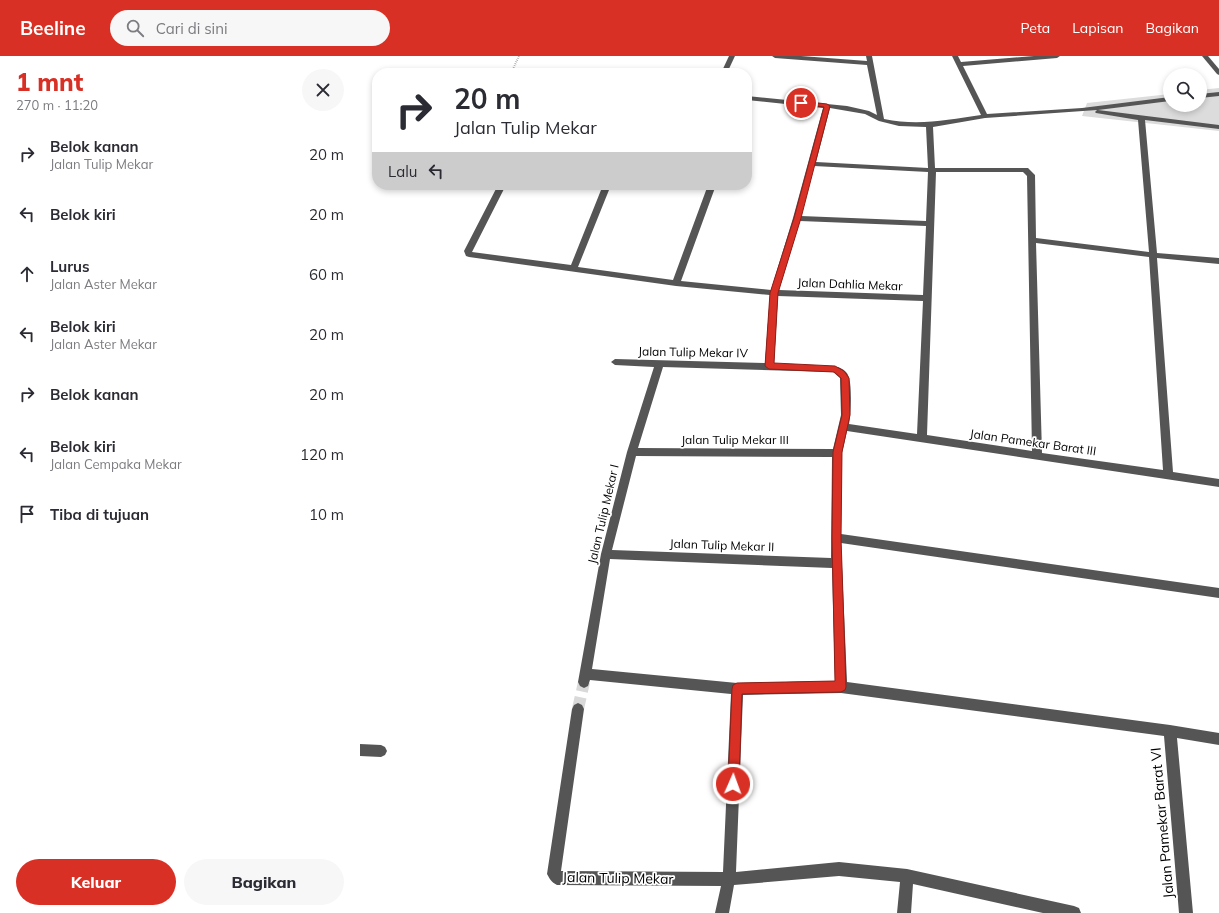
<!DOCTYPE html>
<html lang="id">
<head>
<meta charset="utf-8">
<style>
	body { margin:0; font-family:Mulish,sans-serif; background:#f7f7f7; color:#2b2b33; height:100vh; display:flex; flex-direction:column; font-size:15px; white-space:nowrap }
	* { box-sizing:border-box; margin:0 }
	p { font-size:13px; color:#7c7c81 }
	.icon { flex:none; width:22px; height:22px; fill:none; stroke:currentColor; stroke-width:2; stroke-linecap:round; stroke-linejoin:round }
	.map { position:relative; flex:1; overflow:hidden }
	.panel { display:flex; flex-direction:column; background:#fff; width:360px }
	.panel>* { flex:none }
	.guide { position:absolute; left:12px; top:12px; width:380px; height:122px; border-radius:16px; box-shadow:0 2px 6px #0003; background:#fff; color:#2b2b33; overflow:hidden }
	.buttons { position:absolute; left:803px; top:12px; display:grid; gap:8px }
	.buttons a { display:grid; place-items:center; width:44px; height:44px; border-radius:50%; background:#fff; box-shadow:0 2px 6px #0003; font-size:20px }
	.pin { position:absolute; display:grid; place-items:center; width:34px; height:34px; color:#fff; margin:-17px; border:2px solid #fff; border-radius:50%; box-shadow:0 1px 4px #0007 }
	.me { position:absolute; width:44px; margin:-22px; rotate:2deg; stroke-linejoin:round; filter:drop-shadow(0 0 3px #0008) }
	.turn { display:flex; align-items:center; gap:14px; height:84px; padding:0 16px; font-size:18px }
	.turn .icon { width:52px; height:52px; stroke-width:2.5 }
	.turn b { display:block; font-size:28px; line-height:34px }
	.then { display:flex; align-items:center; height:38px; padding:0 16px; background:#0003; gap:8px; font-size:15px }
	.round { display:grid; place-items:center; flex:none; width:42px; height:42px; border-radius:21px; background:#f7f7f7 }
	.overview { display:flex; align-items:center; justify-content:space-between; height:68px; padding:0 16px }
	h1 { font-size:24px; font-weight:800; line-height:30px; color:#d93025 }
	.button { display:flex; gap:8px; margin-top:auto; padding:8px 16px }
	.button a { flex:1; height:46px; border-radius:24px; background:#d93025; color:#fff; font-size:16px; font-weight:800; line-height:46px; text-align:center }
	.button a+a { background:#f7f7f7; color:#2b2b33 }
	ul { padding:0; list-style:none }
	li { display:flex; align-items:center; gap:12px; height:60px; padding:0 16px }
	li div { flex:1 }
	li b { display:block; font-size:15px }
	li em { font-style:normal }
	header { display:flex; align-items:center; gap:24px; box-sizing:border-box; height:56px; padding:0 20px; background:#d93025; color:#fff }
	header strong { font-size:19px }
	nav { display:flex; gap:22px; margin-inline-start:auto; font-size:14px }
	.search { width:280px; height:36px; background:#f7f7f7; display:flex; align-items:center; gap:10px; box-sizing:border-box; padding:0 14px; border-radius:22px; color:#7c7c81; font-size:15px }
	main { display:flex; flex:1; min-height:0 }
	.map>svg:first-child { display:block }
</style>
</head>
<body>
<header>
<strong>Beeline</strong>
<div class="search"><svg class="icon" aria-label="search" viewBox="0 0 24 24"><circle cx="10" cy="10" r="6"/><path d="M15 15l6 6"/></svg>Cari di sini</div>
<nav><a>Peta</a><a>Lapisan</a><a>Bagikan</a></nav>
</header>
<main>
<section class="panel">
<div class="overview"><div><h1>1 mnt</h1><p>270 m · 11:20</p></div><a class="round"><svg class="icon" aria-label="close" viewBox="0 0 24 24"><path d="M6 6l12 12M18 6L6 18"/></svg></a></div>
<ul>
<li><svg class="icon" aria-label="right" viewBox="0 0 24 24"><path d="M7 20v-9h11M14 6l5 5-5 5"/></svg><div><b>Belok kanan</b><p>Jalan Tulip Mekar</p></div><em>20 m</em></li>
<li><svg class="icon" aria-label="left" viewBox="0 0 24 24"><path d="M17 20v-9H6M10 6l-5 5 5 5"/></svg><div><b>Belok kiri</b></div><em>20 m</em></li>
<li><svg class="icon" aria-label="ahead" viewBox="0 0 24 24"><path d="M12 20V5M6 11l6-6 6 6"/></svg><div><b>Lurus</b><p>Jalan Aster Mekar</p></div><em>60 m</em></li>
<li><svg class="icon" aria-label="left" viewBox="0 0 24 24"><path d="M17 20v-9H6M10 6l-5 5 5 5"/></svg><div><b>Belok kiri</b><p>Jalan Aster Mekar</p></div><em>20 m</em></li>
<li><svg class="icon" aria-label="right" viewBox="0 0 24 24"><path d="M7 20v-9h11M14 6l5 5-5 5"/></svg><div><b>Belok kanan</b></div><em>20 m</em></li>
<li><svg class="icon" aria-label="left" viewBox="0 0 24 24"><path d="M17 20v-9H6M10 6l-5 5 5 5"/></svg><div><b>Belok kiri</b><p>Jalan Cempaka Mekar</p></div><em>120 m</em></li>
<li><svg class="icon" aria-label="arrive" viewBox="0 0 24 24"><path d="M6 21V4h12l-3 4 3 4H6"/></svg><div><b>Tiba di tujuan</b></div><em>10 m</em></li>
</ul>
<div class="button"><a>Keluar</a><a>Bagikan</a></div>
</section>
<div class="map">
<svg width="859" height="857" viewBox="0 0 859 857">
	<rect width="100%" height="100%" fill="#fff"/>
	<!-- green -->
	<path fill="#dcdcdc" d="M859 32V75L722 60 727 47 810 38V49H840V34Z"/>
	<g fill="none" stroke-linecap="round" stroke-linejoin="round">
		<!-- minor-tunnel -->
		<path stroke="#d9d9d9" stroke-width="12" stroke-dasharray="12 6" stroke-linecap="butt" d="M218 653 224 626"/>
		<!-- path -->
		<path stroke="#777" stroke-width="2" stroke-dasharray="0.5 1.5" stroke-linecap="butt" d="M151 17 159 0"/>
		<!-- minor -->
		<g fill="#555" fill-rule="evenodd">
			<path d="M369 0H375L367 17H361Z"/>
			<path d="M412 0H441L507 5 506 0H512L524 63C558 70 587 64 621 59L592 0H598L601 6 674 0H700L697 2 603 10 627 58 722 52 810 41V45L738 54 859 69V73L785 64 797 197 859 202V208L797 202 813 416 859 423V431L487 375 482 397 481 478 859 532V542L481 487 487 626 810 669 859 677V689L817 682 833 857H819L804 680 481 637 383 639 376 816 479 806 547 813 714 850 719 852 721 857H683L553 828 551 857H537L540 826 479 820 374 829 369 857H355L361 830 197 829C191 826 190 823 187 818L212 653 214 649 218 647 222 649 224 653 201 815 363 816 371 638 230 624 228 630 224 632 220 630 218 626 241 498 267 396 294 311 255 309 251 306 255 303 405 307 410 239 316 230 109 201 106 200 104 195 138 129H146L112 196 211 209 243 129H251L218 211 313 224 348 129H356L321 225 411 234 433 162 463 52 387 44V40L487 50 509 55 517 59 507 9 415 2ZM470 52 505 58 519 65 539 70 566 71 568 112 456 106ZM737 54 735 56 736 57 778 64 789 196 676 182 675 119 668 112H575L573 71 625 62ZM454 110 568 116 566 165 441 160ZM576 116H663L667 120 672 395 567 379ZM440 165 566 170 563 239 419 234ZM676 187 789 201 803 414 682 397ZM418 240 563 245 557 378 489 368C491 358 492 331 489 322 488 316 483 313 478 311L414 308ZM303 311 473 316 480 322 481 359 473 393 278 392ZM276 400 472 401 471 502 252 494ZM250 503 472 512 475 625 377 627 232 613Z"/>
			<path d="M842 0H848L859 13V19L857 18Z"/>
			<path d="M859 36V40L840 42V38Z"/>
			<path d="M0 688 21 689 25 691 27 695 25 699 21 701 0 700Z"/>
		</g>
	</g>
	<!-- route -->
	<path fill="#d93025" stroke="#8d1f18" d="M441 45 467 48 470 50 441 162 418 237 414 307 475 310 484 315 489 322 490 359 482 396 481 482 486 631 485 634 481 636 382 638 379 728 377 732 373 734 369 732 368 728 372 633 373 629 377 627 475 625 472 482 473 396 482 359 481 322 474 316 409 313 405 310 410 237 434 162 464 51 438 48V47Z"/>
	<g text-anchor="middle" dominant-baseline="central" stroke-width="3.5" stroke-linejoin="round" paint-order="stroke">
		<!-- street labels -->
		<g font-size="12" fill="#000" stroke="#fff">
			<text transform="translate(490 228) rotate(2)">Jalan Dahlia Mekar</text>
			<text transform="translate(333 296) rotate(1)">Jalan Tulip Mekar IV</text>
			<text x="375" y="383">Jalan Tulip Mekar III</text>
			<text transform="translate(673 386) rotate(8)">Jalan Pamekar Barat III</text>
			<text transform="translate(243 458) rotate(-77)">Jalan Tulip Mekar I</text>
			<text transform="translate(362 489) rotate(2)">Jalan Tulip Mekar II</text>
		</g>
		<!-- near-street labels -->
		<g font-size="14" fill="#000" stroke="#fff">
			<text transform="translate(802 767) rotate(-95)">Jalan Pamekar Barat VI</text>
			<text transform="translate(258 822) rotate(1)">Jalan Tulip Mekar</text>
		</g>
	</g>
</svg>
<div class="buttons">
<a><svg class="icon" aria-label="search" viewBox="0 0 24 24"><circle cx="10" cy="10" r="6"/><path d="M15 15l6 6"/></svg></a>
</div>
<div class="pin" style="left:441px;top:47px;background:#d93025"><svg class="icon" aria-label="arrive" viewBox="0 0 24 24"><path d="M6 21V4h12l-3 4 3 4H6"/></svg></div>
<svg class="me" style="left:373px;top:728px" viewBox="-20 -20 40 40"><circle r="17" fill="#d93025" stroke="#fff" stroke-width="3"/><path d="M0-11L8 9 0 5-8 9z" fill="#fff"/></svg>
<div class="guide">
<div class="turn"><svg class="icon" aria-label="right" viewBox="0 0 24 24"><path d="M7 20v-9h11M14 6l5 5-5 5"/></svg><div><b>20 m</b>Jalan Tulip Mekar</div></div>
<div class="then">Lalu<svg class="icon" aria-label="left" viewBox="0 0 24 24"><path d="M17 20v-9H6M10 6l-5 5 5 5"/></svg></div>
</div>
</div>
</main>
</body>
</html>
